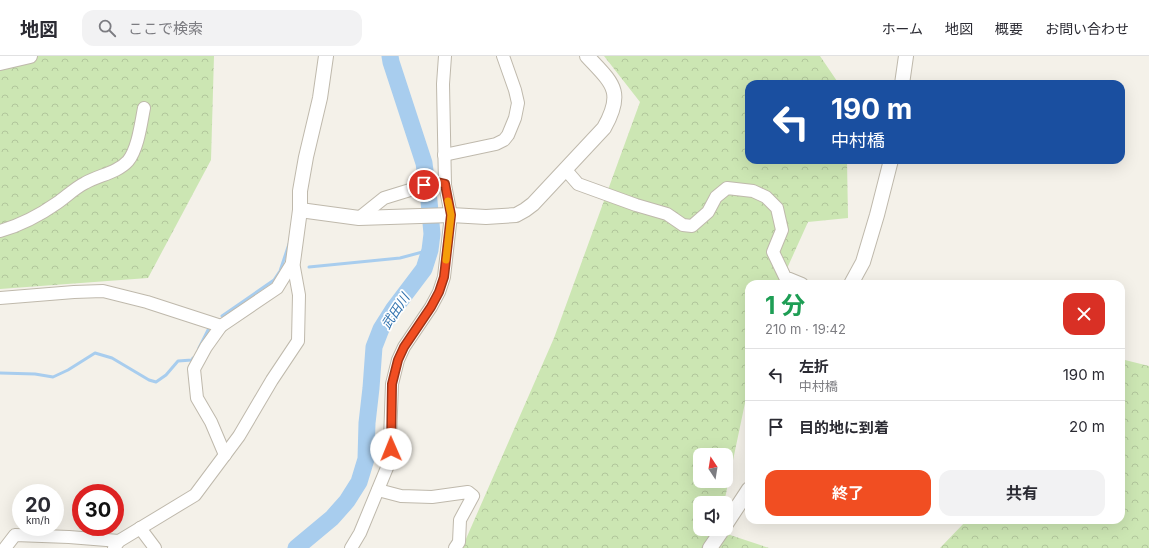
<!DOCTYPE html>
<html lang="ja">
<head>
<meta charset="utf-8">
<style>
	body { margin:0; font-family:Inter,"Noto Sans JP",sans-serif; background:#f2f2f3; color:#2b2b33; height:100vh; display:flex; flex-direction:column; font-size:15px; white-space:nowrap }
	* { box-sizing:border-box; margin:0 }
	p { font-size:13px; color:#7c7c81 }
	.icon { flex:none; width:22px; height:22px; fill:none; stroke:currentColor; stroke-width:2; stroke-linecap:round; stroke-linejoin:round }
	.map { position:relative; flex:1; overflow:hidden }
	.side { position:absolute; left:745px; top:224px; width:380px; height:244px; display:flex; flex-direction:column; background:#fff; border-radius:12px; box-shadow:0 4px 16px #0002 }
	.side>* { flex:none }
	.guide { position:absolute; left:745px; top:24px; width:380px; height:84px; border-radius:12px; box-shadow:0 4px 16px #0002; background:#1a4fa0; color:#fff; overflow:hidden }
	.needle { width:26px; rotate:348deg }
	.buttons { position:absolute; left:693px; top:392px; display:grid; gap:8px }
	.buttons a { display:grid; place-items:center; width:40px; height:40px; border-radius:8px; background:#fff; box-shadow:0 4px 16px #0002; font-size:20px }
	.speed { position:absolute; left:12px; top:428px; display:flex; gap:8px; font-size:20px; font-weight:700; text-align:center }
	.speed>* { display:grid; place-content:center; width:52px; height:52px; border-radius:50%; background:#fff; box-shadow:0 4px 16px #0002; line-height:1 }
	.speed small { font-size:10px; font-weight:400 }
	.speed .limit { border:6px solid #d22; background:#fff; color:#111 }
	.pin { position:absolute; display:grid; place-items:center; width:34px; height:34px; color:#fff; margin:-17px; border:2px solid #fff; border-radius:50%; box-shadow:0 1px 4px #0007 }
	.me { position:absolute; width:44px; margin:-22px; rotate:359deg; stroke-linejoin:round; filter:drop-shadow(0 0 3px #0008) }
	.turn { display:flex; align-items:center; gap:14px; height:84px; padding:0 20px; font-size:18px }
	.turn .icon { width:52px; height:52px; stroke-width:2.5 }
	.turn b { display:block; font-size:28px; line-height:34px }
	.round { display:grid; place-items:center; flex:none; width:42px; height:42px; border-radius:12px; background:#f2f2f3 }
	.head { display:flex; align-items:center; justify-content:space-between; height:68px; padding:0 20px }
	h1 { font-size:24px; font-weight:700; line-height:30px; color:#1e9e55 }
	.cta { display:flex; gap:8px; margin-top:auto; padding:8px 20px }
	.cta a { flex:1; height:46px; border-radius:12px; background:#f14e22; color:#fff; font-size:16px; font-weight:700; line-height:46px; text-align:center }
	.cta a+a { background:#f2f2f3; color:#2b2b33 }
	ul { padding:0; list-style:none }
	li { display:flex; align-items:center; gap:12px; height:52px; padding:0 20px; border-top:1px solid #e1e1e2 }
	li div { flex:1 }
	li b { display:block; font-size:15px }
	li em { font-style:normal }
	header { display:flex; align-items:center; gap:24px; box-sizing:border-box; height:56px; padding:0 20px; background:#fff; border-bottom:1px solid #e1e1e2 }
	header strong { font-size:19px }
	nav { display:flex; gap:22px; margin-inline-start:auto; font-size:14px }
	.search { width:280px; height:36px; background:#f2f2f3; display:flex; align-items:center; gap:10px; box-sizing:border-box; padding:0 14px; border-radius:12px; color:#7c7c81; font-size:15px }
	.map>svg:first-child { display:block }
</style>
</head>
<body>
<header>
<strong>地図</strong>
<div class="search"><svg class="icon" aria-label="search" viewBox="0 0 24 24"><circle cx="10" cy="10" r="6"/><path d="M15 15l6 6"/></svg>ここで検索</div>
<nav><a>ホーム</a><a>地図</a><a>概要</a><a>お問い合わせ</a></nav>
</header>
<div class="map">
<svg width="1149" height="492" viewBox="0 0 1149 492">
	<defs>
		<pattern id="forest-crowns" width="20" height="18" patternUnits="userSpaceOnUse"><rect width="20" height="18" fill="#cce6b3"/><path d="M2 6a3 3 0 1 1 6 0M12 15a3 3 0 1 1 6 0" fill="none" stroke="#b1c69b"/></pattern>
	</defs>
	<rect width="100%" height="100%" fill="#f4f1e9"/>
	<!-- forest -->
	<g fill="url(#forest-crowns)" fill-rule="evenodd">
		<path d="M0 0H214L211 104 148 222 0 233Z"/>
		<path d="M604 0H820L839 28H749V104H847L848 162 808 166 780 228H749V328L724 447H700V473H718V475L769 492H462L554 282 640 46ZM700 399H726V425H700Z"/>
		<path d="M1121 303 1149 310V492H940L967 464H1121Z"/>
	</g>
	<g fill="none" stroke-linecap="round" stroke-linejoin="round">
		<!-- stream -->
		<g stroke="#a8cdee" stroke-width="3">
			<path d="M309 211 400 202 430 194"/>
			<path d="M222 260 274 224 280 215 289 188"/>
			<path d="M199 292 209 272"/>
			<path d="M0 317 35 318 53 321 68 314 95 297 112 302 149 324 156 326 166 319 178 305 192 304 193 302"/>
		</g>
		<!-- river -->
		<path stroke="#a8cdee" stroke-width="17" d="M296 492 332 462 347 445 359 426 366 403 367 367 371 332 374 291 381 273 393 254 424 213 430 194 432 178 429 145 424 107 391 6 390 0"/>
		<!-- minor casing -->
		<g stroke="#bfb9ac" stroke-width="14">
			<g id="minor">
				<path d="M444 99 496 88 504 84 508 79 515 62 518 47 515 34 503 0"/>
				<path d="M565 113 578 128 636 149 667 158 683 169 692 170 708 156 716 141 727 132 753 135 766 141 777 152 782 174 773 196 785 221 802 228"/>
				<path d="M359 162 384 142 436 126 445 129"/>
				<path d="M0 175C21 169 40 159 57 147 67 140 75 132 85 127 99 119 117 117 128 105 138 93 141 67 144 52"/>
				<path d="M0 242 74 236 103 235 147 246 221 270"/>
				<path d="M225 399 211 366 197 342 194 313 206 291 221 270 277 232 293 206"/>
				<path d="M378 434 401 440 432 441 468 436 473 440 460 464 459 486 455 492"/>
				<path d="M140 472 155 492"/>
				<path d="M5 492 15 479 69 481 119 485"/>
				<path d="M114 492 119 485 195 439 239 380 272 324 298 285 299 239 293 206"/>
				<path d="M351 492 360 477 391 402 390 383 392 328 398 304 404 291 431 251 439 236 444 221 451 159 445 129 443 28 445 0"/>
			</g>
		</g>
		<!-- tertiary casing -->
		<g stroke="#bfb9ac" stroke-width="16">
			<g id="tertiary">
				<path d="M0 7 30 0"/>
				<path d="M902 28 906 0"/>
				<path d="M300 154 359 162 451 159 486 161 516 159 525 154 533 148 604 72C625 35 612 27 587 0"/>
				<path d="M293 206 300 154V135L306 101 320 42 326 0"/>
				<path d="M851 228 863 206 877 159 891 104"/>
				<path d="M726 468 749 433"/>
				<path d="M710 492 723 473"/>
			</g>
		</g>
		<!-- minor -->
		<use href="#minor" stroke="#fff" stroke-width="12"/>
		<!-- tertiary -->
		<use href="#tertiary" stroke="#fff" stroke-width="14"/>
	</g>
	<g fill="none" stroke-linecap="round" stroke-linejoin="round">
		<!-- route casing -->
		<g stroke="#9d3316" stroke-width="10">
			<path id="route" d="M391 393 392 328 398 304 404 291 431 251 439 236 444 221 451 159 445 128 436 126 424 129"/>
		</g>
		<!-- route -->
		<use href="#route" stroke="#f14e22" stroke-width="7"/>
		<!-- slow -->
		<path stroke="#f59e0b" stroke-width="7" d="M446 204 451 159 448 145"/>
	</g>
	<g text-anchor="middle" dominant-baseline="central" stroke-width="3.5" stroke-linejoin="round" paint-order="stroke">
		<!-- water labels -->
		<g font-size="13" font-style="italic" fill="#3474af" stroke="#fff">
			<text transform="translate(395 255) rotate(-57)">武田川</text>
		</g>
	</g>
</svg>
<div class="buttons">
<a><svg class="needle" viewBox="-14 -14 28 28"><path d="M0-13l5 13h-10z" fill="#e53935"/><path d="M0 13l5-13h-10z" fill="#7c7c81"/></svg></a>
<a><svg class="icon" aria-label="sound" viewBox="0 0 24 24"><path d="M4 9h4l5-4v14l-5-4H4zM17 9q2 3 0 6"/></svg></a>
</div>
<div class="speed"><div>20<small>km/h</small></div><div class="limit">30</div></div>
<div class="pin" style="left:424px;top:129px;background:#d93025"><svg class="icon" aria-label="arrive" viewBox="0 0 24 24"><path d="M6 21V4h12l-3 4 3 4H6"/></svg></div>
<svg class="me" style="left:391px;top:393px" viewBox="-20 -20 40 40"><circle r="19" fill="#fff"/><path d="M0-13L10 11 0 6-10 11z" fill="#f14e22"/></svg>
<div class="guide">
<div class="turn"><svg class="icon" aria-label="left" viewBox="0 0 24 24"><path d="M17 20v-9H6M10 6l-5 5 5 5"/></svg><div><b>190 m</b>中村橋</div></div>
</div>
<section class="side">
<div class="head"><div><h1>1 分</h1><p>210 m · 19:42</p></div><a class="round" style="background:#d93025;color:#fff"><svg class="icon" aria-label="close" viewBox="0 0 24 24"><path d="M6 6l12 12M18 6L6 18"/></svg></a></div>
<ul>
<li><svg class="icon" aria-label="left" viewBox="0 0 24 24"><path d="M17 20v-9H6M10 6l-5 5 5 5"/></svg><div><b>左折</b><p>中村橋</p></div><em>190 m</em></li>
<li><svg class="icon" aria-label="arrive" viewBox="0 0 24 24"><path d="M6 21V4h12l-3 4 3 4H6"/></svg><div><b>目的地に到着</b></div><em>20 m</em></li>
</ul>
<div class="cta"><a>終了</a><a>共有</a></div>
</section>
</div>
</body>
</html>
